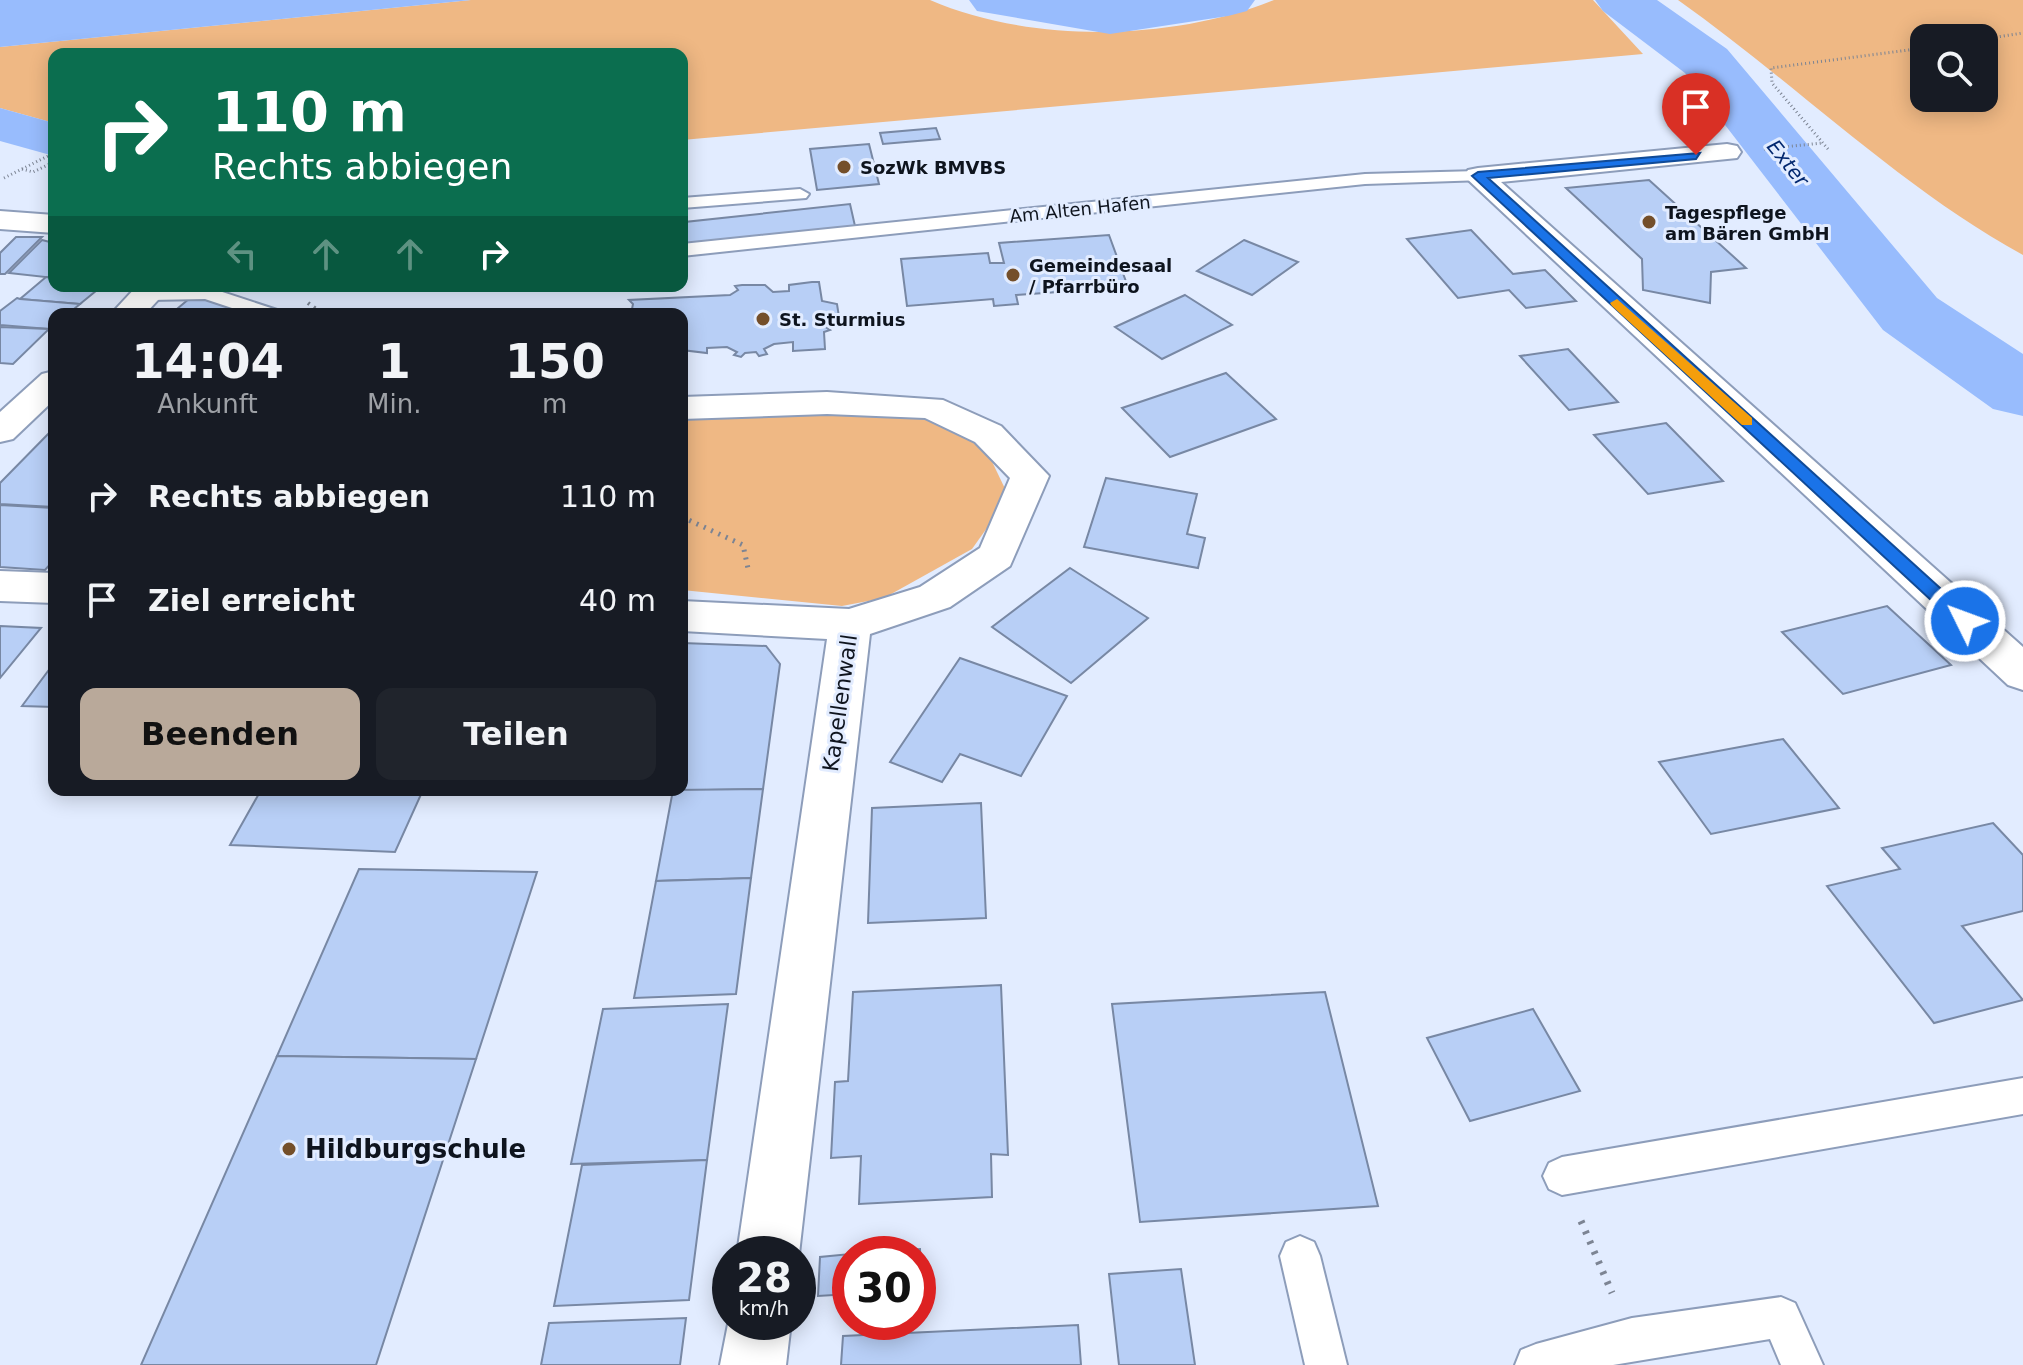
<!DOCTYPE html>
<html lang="de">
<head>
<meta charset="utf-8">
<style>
	body { margin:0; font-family:"DejaVu Sans",sans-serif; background:#20242c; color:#f1f3f6; height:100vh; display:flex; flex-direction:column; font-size:30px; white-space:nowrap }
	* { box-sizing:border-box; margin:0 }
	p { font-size:26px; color:#9ea1a6 }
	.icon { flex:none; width:44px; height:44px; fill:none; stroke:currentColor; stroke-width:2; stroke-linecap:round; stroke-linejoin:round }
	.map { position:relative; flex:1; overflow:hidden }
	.panel { position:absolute; left:48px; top:308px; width:640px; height:488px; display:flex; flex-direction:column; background:#171b24; border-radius:16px; box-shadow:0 4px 20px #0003 }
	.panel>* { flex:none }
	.guide { position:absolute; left:48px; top:48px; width:640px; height:244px; border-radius:16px; box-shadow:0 4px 20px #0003; background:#0b6e4f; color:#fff; overflow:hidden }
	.buttons { position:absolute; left:1910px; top:24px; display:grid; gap:16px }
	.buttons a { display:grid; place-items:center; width:88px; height:88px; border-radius:16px; background:#171b24; box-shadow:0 4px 20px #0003; font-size:40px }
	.speed { position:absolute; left:712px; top:1236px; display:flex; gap:16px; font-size:40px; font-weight:700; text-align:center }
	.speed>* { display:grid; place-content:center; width:104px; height:104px; border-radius:50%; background:#171b24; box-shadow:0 4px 20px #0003; line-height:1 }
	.speed small { font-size:20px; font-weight:400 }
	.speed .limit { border:12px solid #d22; background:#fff; color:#111 }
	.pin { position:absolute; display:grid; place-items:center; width:68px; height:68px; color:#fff; margin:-82px -34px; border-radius:50% 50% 50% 0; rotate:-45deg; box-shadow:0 0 8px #0007 }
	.pin .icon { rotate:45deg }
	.me { position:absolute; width:88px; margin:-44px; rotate:312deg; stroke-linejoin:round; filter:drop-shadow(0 0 6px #0008) }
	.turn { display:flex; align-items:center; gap:28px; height:168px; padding:0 32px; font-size:36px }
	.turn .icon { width:104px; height:104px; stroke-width:2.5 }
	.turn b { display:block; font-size:56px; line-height:68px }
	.lanes { display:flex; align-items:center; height:76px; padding:0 32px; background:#0003; justify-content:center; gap:40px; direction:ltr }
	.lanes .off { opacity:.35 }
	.eta { display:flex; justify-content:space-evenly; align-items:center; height:136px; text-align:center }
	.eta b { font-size:48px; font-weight:800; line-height:56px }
	.button { display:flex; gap:16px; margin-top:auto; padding:16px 32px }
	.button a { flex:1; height:92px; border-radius:16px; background:#b9a99a; color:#111; font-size:32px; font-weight:800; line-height:92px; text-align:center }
	.button a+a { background:#20242c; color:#f1f3f6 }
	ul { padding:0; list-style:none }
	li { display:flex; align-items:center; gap:24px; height:104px; padding:0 32px }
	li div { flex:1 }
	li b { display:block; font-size:30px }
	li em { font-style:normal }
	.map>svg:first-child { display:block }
</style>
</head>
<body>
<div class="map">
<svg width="2023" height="1365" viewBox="0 0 2023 1365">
	<rect width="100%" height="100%" fill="#e2ecff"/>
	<!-- green -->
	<g fill="#efb884" fill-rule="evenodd">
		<path d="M471 0H930C1032 44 1173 41 1274 0H1593L1643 54 682 140V54H54V123L0 108V47Z"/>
		<path d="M1678 0H2023V255C1900 188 1794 82 1678 0ZM1924 38H1984V98H1924Z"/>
		<path d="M682 412 929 415 985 447 1009 497 972 549 884 598 842 606 682 590Z"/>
	</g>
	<!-- water -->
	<g fill="#98bcfd">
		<path d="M0 0H471L0 47Z"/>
		<path d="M0 108 54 123V156L0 141Z"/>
	</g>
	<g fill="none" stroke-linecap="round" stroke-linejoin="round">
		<!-- river -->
		<g fill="#98bcfd" fill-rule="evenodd">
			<path d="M969 0H1255L1247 11 1228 16 1110 34 977 11Z"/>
			<path d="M1595 0H1657L1727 49 1937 298 2023 354V416L1993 409 1883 330 1685 73 1603 11Z"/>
		</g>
	</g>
	<!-- building -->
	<g fill="#b8cff6" stroke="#7888a4" stroke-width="2">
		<path d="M936 128 940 139 883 144 880 133Z"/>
		<path d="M869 144 879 184 817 190 810 149Z"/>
		<path d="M1649 180 1746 268 1711 272 1710 303 1643 290 1642 259 1566 188Z"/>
		<path d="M850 204 855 226 686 244 685 222Z"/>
		<path d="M1471 230 1513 274 1545 270 1576 301 1526 308 1509 290 1458 298 1407 239Z"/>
		<path d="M1109 235 1128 287 1016 295 1018 304 994 306 993 299 907 306 901 259 988 253 990 263H1004L999 243Z"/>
		<path d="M16 237H42L5 274H0V253Z"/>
		<path d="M42 240 54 243V278L9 273Z"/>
		<path d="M1244 240 1298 262 1252 295 1197 271Z"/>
		<path d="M46 277 54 278V286H102L80 304 20 299Z"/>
		<path d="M812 282H819L822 301 837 304 839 317H844L827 328 830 330 824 332 825 349 793 351V342L774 344 764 349 767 354 759 356 756 352 745 353 741 357 734 355 737 352 727 347 707 348V353L682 350V314H631L633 304 629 300 730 295 738 290 735 286 742 285H765L773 292 789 291V285Z"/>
		<path d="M1185 295 1232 325 1162 359 1115 327Z"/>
		<path d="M17 298 20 299 80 304 68 314H54V325L49 329 0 325V311Z"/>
		<path d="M190 298 226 302 262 314H171Z"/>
		<path d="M0 327 49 329 13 364 0 363Z"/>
		<path d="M1568 349 1618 402 1569 410 1520 356Z"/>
		<path d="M1226 373 1276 419 1170 457 1122 408Z"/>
		<path d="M1666 423 1723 481 1648 494 1594 435Z"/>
		<path d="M54 428V507L0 504V483Z"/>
		<path d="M1106 478 1197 494 1187 534 1205 538 1198 568 1084 547Z"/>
		<path d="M0 505 54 508V560L45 570 0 567Z"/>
		<path d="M1070 568 1148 618 1071 683 992 627Z"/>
		<path d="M1887 606 1951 665 1843 694 1782 632Z"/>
		<path d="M0 626 41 628 0 678Z"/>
		<path d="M682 643 766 646 780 664 763 789 653 791 682 790Z"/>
		<path d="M960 658 1067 696 1021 776 960 754 942 782 890 762Z"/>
		<path d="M54 663V707L22 706Z"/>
		<path d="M1783 739 1839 808 1711 834 1659 762Z"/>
		<path d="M763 789 751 878 656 881 673 790Z"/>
		<path d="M261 790H423L395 852 230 845Z"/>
		<path d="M981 803 986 918 868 923 872 808Z"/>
		<path d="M1993 823 2023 855V911L1962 926 2023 1000 1934 1023 1827 886 1900 869 1882 848Z"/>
		<path d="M359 869 537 872 476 1059 277 1056Z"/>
		<path d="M751 878 736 994 634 998 656 881Z"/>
		<path d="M1001 985 1008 1155 991 1154 992 1197 859 1204 861 1156 831 1158 835 1082 848 1081 853 992Z"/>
		<path d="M1325 992 1378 1206 1140 1222 1112 1004Z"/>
		<path d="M728 1004 707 1160 571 1164 603 1009Z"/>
		<path d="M1533 1009 1580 1091 1470 1121 1427 1038Z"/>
		<path d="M277 1056 476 1059 376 1365H141Z"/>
		<path d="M707 1160 689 1300 554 1306 582 1165Z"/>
		<path d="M920 1249 922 1288 918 1289V1254H855Z"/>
		<path d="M850 1254V1294L818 1296 820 1257Z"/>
		<path d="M1181 1269 1195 1365H1119L1109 1274Z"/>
		<path d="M686 1318 680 1365H541L549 1323Z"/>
		<path d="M1078 1325 1081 1365H841L843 1336Z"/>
	</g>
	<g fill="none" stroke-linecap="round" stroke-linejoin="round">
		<!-- lane casing -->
		<g stroke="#8d9dba" stroke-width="4">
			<g id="lane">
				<path d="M1478 171 1484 172V180L1365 184 682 256V244L1365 174Z"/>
				<path d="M800 189 809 194 806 198 682 208V198Z"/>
				<path d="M207 287 277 310 280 314H250L205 299 149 300 139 294 149 288Z"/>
				<path d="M2023 1078V1114L1562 1195 1549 1189 1543 1176 1549 1163 1562 1157Z"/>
				<path d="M1300 1236 1314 1242 1320 1256 1347 1365H1305L1280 1256 1286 1242Z"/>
				<path d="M1781 1297 1795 1303 1823 1365H1781L1770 1339 1613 1365H1515L1521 1350 1536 1344 1632 1318Z"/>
			</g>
		</g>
		<!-- street casing -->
		<g stroke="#8d9dba" stroke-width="4">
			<g id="street">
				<path d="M1727 144 1737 146 1741 152 1737 158 1501 182 2023 647V690L2008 685 1464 176 1468 170 1478 168Z"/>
				<path d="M0 211 54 215V233L0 229Z"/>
				<path d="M137 286H171L145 314H111Z"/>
				<path d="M54 371V400L13 439 0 442V412L42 374Z"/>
				<path d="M827 392 943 400 1001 426 1049 476 1010 566 950 607 870 634 799 1254H737L827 639 682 631V601L849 609 920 587 980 548 1010 478 975 442 925 418 827 414 682 419V397Z"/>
				<path d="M0 571 54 573V603L0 601Z"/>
				<path d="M730 1314V1322H791L786 1365H720Z"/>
			</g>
		</g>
		<!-- path-far3 -->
		<g stroke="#7c8493" stroke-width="3" stroke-dasharray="1 3" stroke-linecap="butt">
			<path d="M1984 39 2023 33"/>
			<path d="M1764 149 1822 143"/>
			<path d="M1828 149 1772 83 1771 68 1924 48"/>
			<path d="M22 169 33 172 54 162"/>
			<path d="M4 178 50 155"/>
		</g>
		<!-- path-far2 -->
		<path stroke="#7c8493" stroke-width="4" stroke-dasharray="2 5" stroke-linecap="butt" d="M308 303 323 314"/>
		<!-- path-far1 -->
		<path stroke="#7c8493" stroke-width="5" stroke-dasharray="2 6" stroke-linecap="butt" d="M682 517 743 545 749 573"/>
		<!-- path -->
		<path stroke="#7c8493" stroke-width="7" stroke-dasharray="3 8" stroke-linecap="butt" d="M1581 1221 1612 1293"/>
		<!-- lane -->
		<use href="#lane" fill="#fff" fill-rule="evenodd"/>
		<!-- street -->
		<use href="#street" fill="#fff" fill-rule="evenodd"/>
	</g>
	<!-- route -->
	<path fill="#1a73e8" stroke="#114b97" stroke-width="2" d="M1700 153 1696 159 1488 178 1972 617V626H1959L1472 176 1478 172Z"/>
	<!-- slow -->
	<path fill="#f59e0b" d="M1617 299 1752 418V425H1742L1612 306 1610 303Z"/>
	<!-- markers -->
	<g fill="#744f2a" stroke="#e2ecff" stroke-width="3">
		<circle cx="844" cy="167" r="8"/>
		<circle cx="1649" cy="222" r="8"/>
		<circle cx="1013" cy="275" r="8"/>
		<circle cx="763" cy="319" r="8"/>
		<circle cx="289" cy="1149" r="8"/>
	</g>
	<g text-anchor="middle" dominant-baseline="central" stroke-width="6" stroke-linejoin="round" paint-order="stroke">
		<!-- far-poi labels -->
		<g font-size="18" font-weight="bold" fill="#0e141e" stroke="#e2ecff" text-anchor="start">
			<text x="860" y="167">SozWk BMVBS</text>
			<text x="1665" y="212">Tagespflege<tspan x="1665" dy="21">am Bären GmbH</tspan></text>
			<text x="1029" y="265">Gemeindesaal<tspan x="1029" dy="21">/ Pfarrbüro</tspan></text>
			<text x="779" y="319">St. Sturmius</text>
		</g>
		<!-- far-street labels -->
		<g font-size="18" fill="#0e141e" stroke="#e2ecff">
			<text transform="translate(1080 209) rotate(-6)">Am Alten Hafen</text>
		</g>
		<!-- far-water labels -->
		<g font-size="20" font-style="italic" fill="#03286f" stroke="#e2ecff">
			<text transform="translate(1788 163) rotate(51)">Exter</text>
		</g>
		<!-- street labels -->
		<g font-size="22" fill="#0e141e" stroke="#e2ecff">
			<text transform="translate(840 703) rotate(-82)">Kapellenwall</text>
		</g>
		<!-- near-poi labels -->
		<g font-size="26" font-weight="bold" fill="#0e141e" stroke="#e2ecff" text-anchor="start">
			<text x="305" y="1149">Hildburgschule</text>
		</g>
	</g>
</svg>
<div class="buttons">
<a><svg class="icon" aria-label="search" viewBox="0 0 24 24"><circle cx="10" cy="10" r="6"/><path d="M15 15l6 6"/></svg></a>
</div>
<div class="speed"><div>28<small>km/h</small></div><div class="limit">30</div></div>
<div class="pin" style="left:1696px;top:155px;background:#d93025"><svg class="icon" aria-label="arrive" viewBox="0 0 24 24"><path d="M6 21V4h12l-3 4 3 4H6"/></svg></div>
<svg class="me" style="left:1965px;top:621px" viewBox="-20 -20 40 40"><circle r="17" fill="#1a73e8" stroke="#fff" stroke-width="3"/><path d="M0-11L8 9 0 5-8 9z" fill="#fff"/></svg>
<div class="guide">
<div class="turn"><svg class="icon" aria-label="right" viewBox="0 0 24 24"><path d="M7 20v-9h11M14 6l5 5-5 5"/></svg><div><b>110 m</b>Rechts abbiegen</div></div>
<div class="lanes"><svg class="icon off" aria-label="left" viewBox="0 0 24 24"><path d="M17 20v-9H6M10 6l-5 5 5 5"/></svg><svg class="icon off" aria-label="ahead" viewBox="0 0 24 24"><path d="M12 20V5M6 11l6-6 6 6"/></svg><svg class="icon off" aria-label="ahead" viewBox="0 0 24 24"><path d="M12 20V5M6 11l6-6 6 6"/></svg><svg class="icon" aria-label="right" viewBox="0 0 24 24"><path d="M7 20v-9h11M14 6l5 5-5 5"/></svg></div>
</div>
<section class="panel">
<div class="eta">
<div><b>14:04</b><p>Ankunft</p></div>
<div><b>1</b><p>Min.</p></div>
<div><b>150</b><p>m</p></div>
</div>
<ul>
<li><svg class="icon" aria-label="right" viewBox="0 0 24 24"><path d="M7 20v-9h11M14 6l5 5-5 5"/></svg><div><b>Rechts abbiegen</b></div><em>110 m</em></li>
<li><svg class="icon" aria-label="arrive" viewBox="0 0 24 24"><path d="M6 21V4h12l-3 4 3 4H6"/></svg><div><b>Ziel erreicht</b></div><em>40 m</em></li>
</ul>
<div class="button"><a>Beenden</a><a>Teilen</a></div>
</section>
</div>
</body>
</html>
